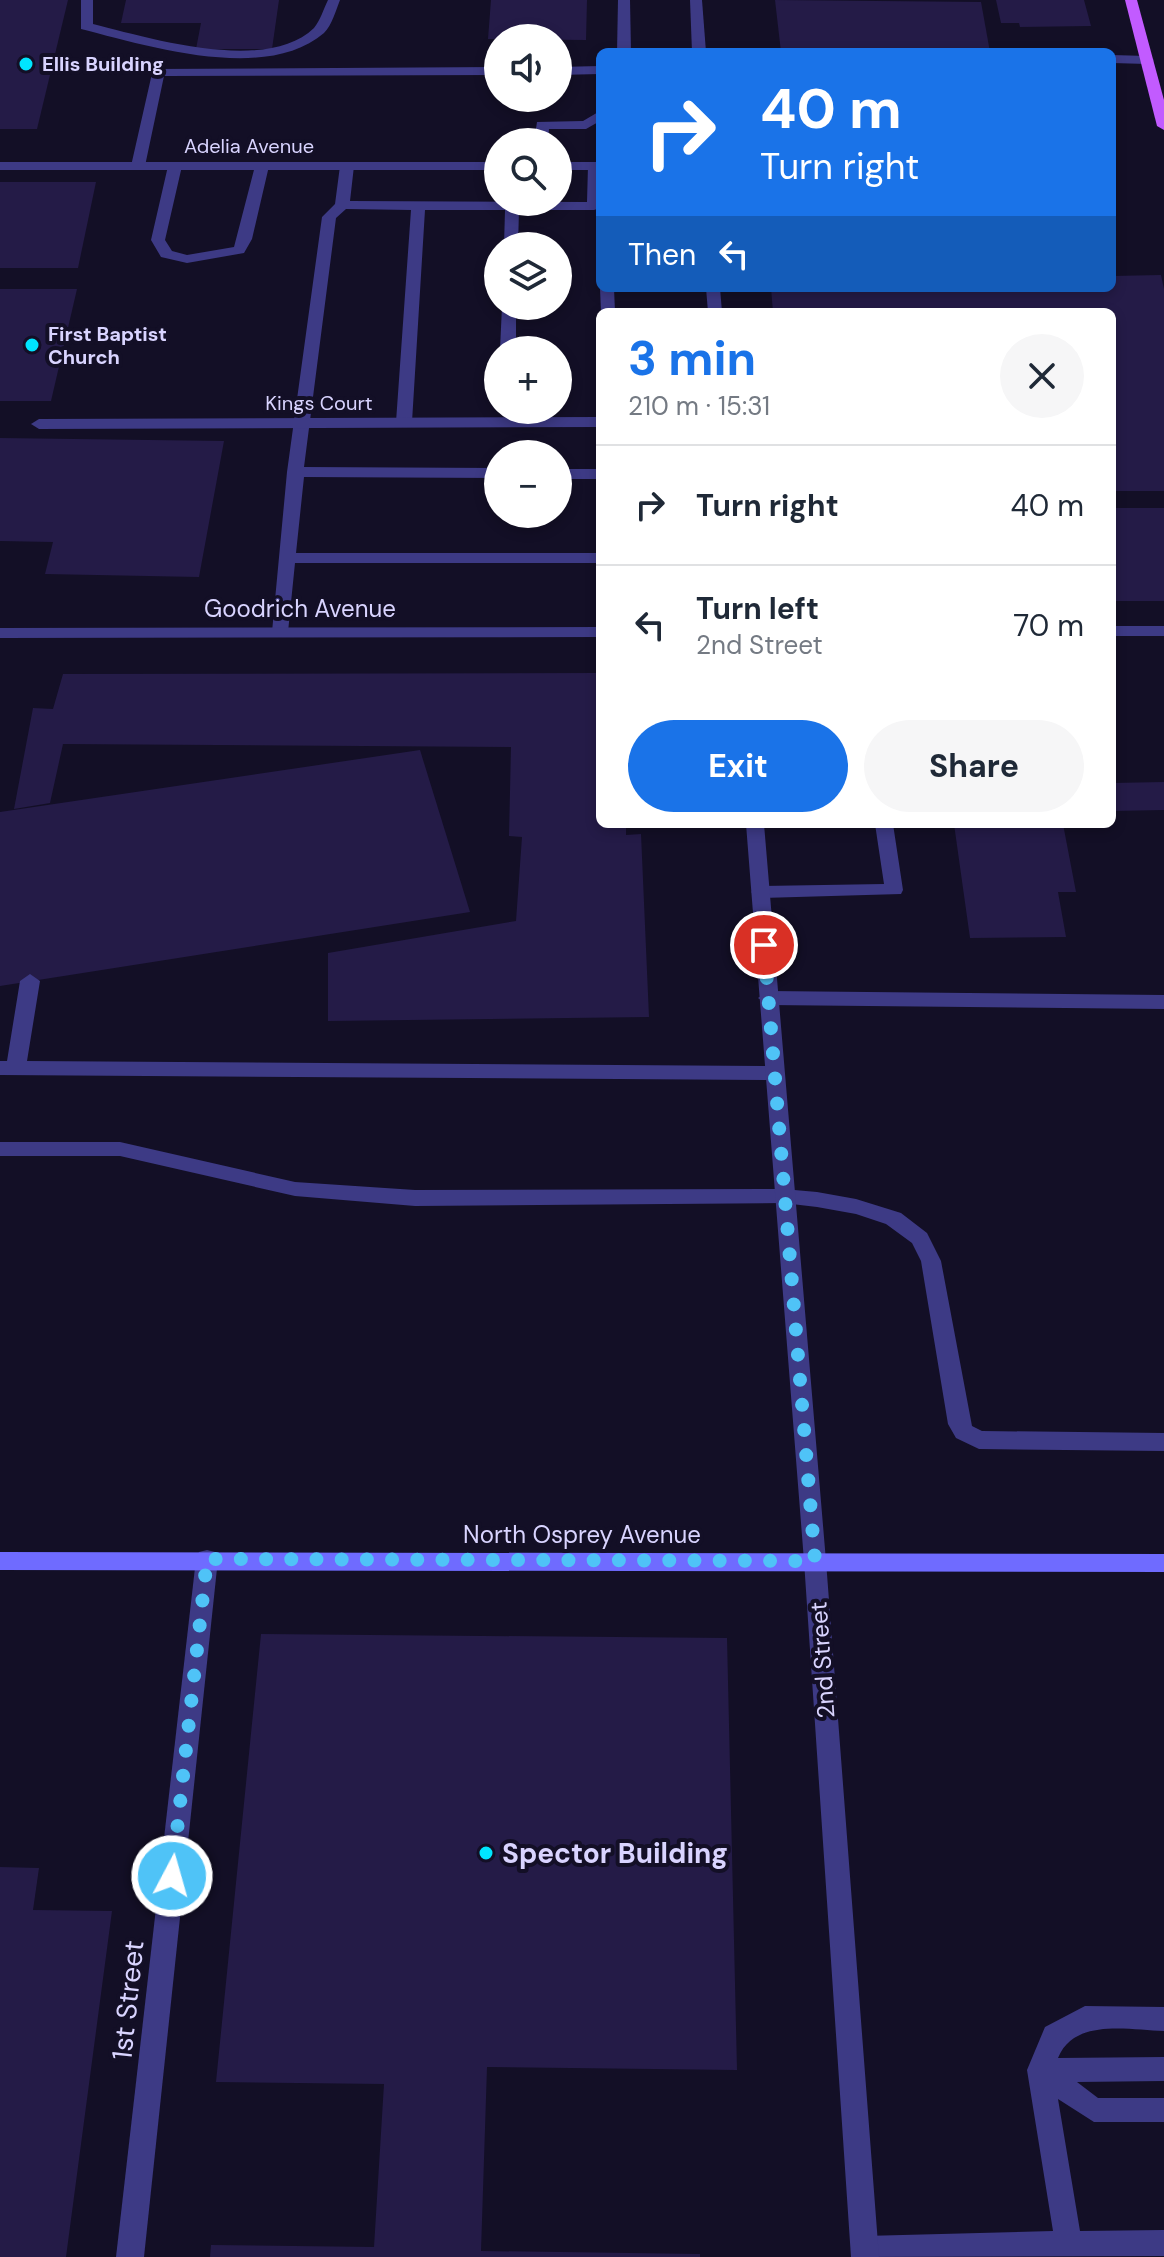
<!DOCTYPE html>
<html lang="en">
<head>
<meta charset="utf-8">
<style>
	body { margin:0; font-family:"DM Sans",sans-serif; background:#f6f6f7; color:#1f2937; height:100vh; display:flex; flex-direction:column; font-size:30px; white-space:nowrap }
	* { box-sizing:border-box; margin:0 }
	p { font-size:26px; color:#747a83 }
	.icon { flex:none; width:44px; height:44px; fill:none; stroke:currentColor; stroke-width:2; stroke-linecap:round; stroke-linejoin:round }
	.map { position:relative; flex:1; overflow:hidden }
	.drawer { position:absolute; left:596px; top:308px; width:520px; height:520px; display:flex; flex-direction:column; background:#fff; border-radius:12px; box-shadow:0 4px 12px #0003 }
	.drawer>* { flex:none }
	.banner { position:absolute; left:596px; top:48px; width:520px; height:244px; border-radius:12px; box-shadow:0 4px 12px #0003; background:#1a73e8; color:#fff; overflow:hidden }
	.buttons { position:absolute; left:484px; top:24px; display:grid; gap:16px }
	.buttons a { display:grid; place-items:center; width:88px; height:88px; border-radius:50%; background:#fff; box-shadow:0 4px 12px #0003; font-size:40px }
	.pin { position:absolute; display:grid; place-items:center; width:68px; height:68px; color:#fff; margin:-34px; border:4px solid #fff; border-radius:50%; box-shadow:0 2px 8px #0007 }
	.me { position:absolute; width:88px; margin:-44px; rotate:6deg; stroke-linejoin:round; filter:drop-shadow(0 0 6px #0008) }
	.turn { display:flex; align-items:center; gap:28px; height:168px; padding:0 32px; font-size:36px }
	.turn .icon { width:104px; height:104px; stroke-width:2.5 }
	.turn b { display:block; font-size:56px; line-height:68px }
	.then { display:flex; align-items:center; height:76px; padding:0 32px; background:#0003; gap:16px; font-size:30px }
	.round { display:grid; place-items:center; flex:none; width:84px; height:84px; border-radius:42px; background:#f6f6f7 }
	.head { display:flex; align-items:center; justify-content:space-between; height:136px; padding:0 32px }
	h1 { font-size:48px; font-weight:700; line-height:60px; color:#1a73e8 }
	.button { display:flex; gap:16px; margin-top:auto; padding:16px 32px }
	.button a { flex:1; height:92px; border-radius:48px; background:#1a73e8; color:#fff; font-size:32px; font-weight:700; line-height:92px; text-align:center }
	.button a+a { background:#f6f6f7; color:#1f2937 }
	ul { padding:0; list-style:none }
	li { display:flex; align-items:center; gap:24px; height:120px; padding:0 32px; border-top:2px solid #e0e1e3 }
	li div { flex:1 }
	li b { display:block; font-size:30px }
	li em { font-style:normal }
	.map>svg:first-child { display:block }
</style>
</head>
<body>
<div class="map">
<svg width="1164" height="2257" viewBox="0 0 1164 2257">
	<rect width="100%" height="100%" fill="#130f26"/>
	<!-- building -->
	<g fill="#241b47">
		<path d="M0 0H68L37 129H0Z"/>
		<path d="M126 0H279L272 49H196L201 23H121Z"/>
		<path d="M491 0H587L586 40 488 39Z"/>
		<path d="M775 0 981 2 990 52H781Z"/>
		<path d="M996 0H1084L1091 26 1020 27 1019 23H1001Z"/>
		<path d="M0 182H96L78 268H0Z"/>
		<path d="M1161 275 1164 289V491H1112V312H773L771 288H1112V276Z"/>
		<path d="M0 289H77L51 401H0Z"/>
		<path d="M0 438 224 441 199 577 45 574 53 542 0 541Z"/>
		<rect x="1112" y="508" width="52" height="93"/>
		<path d="M600 673V824H626V835L641 834 649 1017 328 1021V953L516 921 522 837 509 836 511 747 63 744 50 803 14 809 33 708 53 709 63 674Z"/>
		<path d="M420 750 470 912 0 986V812Z"/>
		<path d="M1164 782V810L1112 811V783Z"/>
		<path d="M954 824H1063L1076 892H1058L1066 937 970 938Z"/>
		<path d="M261 1634 727 1638 737 2070 487 2067 481 2251 700 2254V2257H210L211 2245 374 2247 384 2084 216 2082Z"/>
		<path d="M0 1867 39 1868 33 1910 112 1911 66 2257H0Z"/>
	</g>
	<g fill="none" stroke-linecap="round" stroke-linejoin="round">
		<!-- lane -->
		<g fill="#3d3a85" fill-rule="evenodd">
			<path d="M81 0H93V24C149 38 267 74 314 28 320 21 324 8 328 0H340C336 10 332 25 324 33 266 83 148 46 81 29Z"/>
			<path d="M618 0H630L631 52H617Z"/>
			<path d="M1112 55 1147 56 1154 60 1147 64 1112 63Z"/>
			<path d="M600 66V74L558 75V67Z"/>
			<path d="M498 67V75L164 76 145 166 138 170 131 166 153 69Z"/>
			<path d="M600 111V121L586 129H549L548 142H534L537 122 583 121Z"/>
			<path d="M175 162 182 166 165 240 172 251 187 255 234 247 255 166 267 163 269 166 252 239 244 253 187 263 161 257 151 240 168 166Z"/>
			<path d="M347 162 354 166 350 201 587 202 588 166 595 162 600 163V208L594 210H519L518 246H504L505 210H425L412 422 404 427 396 422 411 210 346 209 336 218 304 467 498 468V478L304 477 296 553H600V563H295L288 632 280 637 272 632 287 472 322 217 335 204 340 166Z"/>
			<path d="M600 288H614L615 312H601Z"/>
			<path d="M502 306H516V350H500Z"/>
			<rect x="558" y="469" width="42" height="10"/>
			<path d="M875 824H893L903 890 901 894 760 898 751 892 760 886 884 884Z"/>
			<path d="M30 974 40 981 27 1061 773 1066 783 1073 773 1080 0 1075V1061H7L20 981Z"/>
			<path d="M768 991 1164 995V1009L768 1005 758 998Z"/>
			<path d="M0 1142H120L295 1182 415 1190 783 1189 817 1192 856 1199 901 1213 927 1233 941 1261 972 1426 982 1431 1164 1433V1451L979 1449 956 1438 948 1424 921 1261 912 1243 886 1224 856 1214 817 1207 783 1203 415 1206 295 1196 120 1156H0Z"/>
			<path d="M1085 2006 1164 2007V2031C1128 2030 1074 2018 1058 2058L1164 2057V2081L1077 2082 1098 2098H1164V2122H1094L1058 2099 1080 2231 1164 2230V2256L854 2257 851 2249 854 2240 864 2236 1053 2231 1027 2070 1045 2027Z"/>
		</g>
		<!-- street -->
		<g fill="#3d3a85" fill-rule="evenodd">
			<path d="M690 0H702L706 52H692Z"/>
			<rect x="0" y="162" width="498" height="8"/>
			<rect x="558" y="162" width="42" height="8"/>
			<path d="M706 288H720L722 312H708Z"/>
			<path d="M600 417V427L39 429 31 424 39 419Z"/>
			<rect x="1112" y="626" width="52" height="10"/>
			<path d="M600 627V637L0 638V628Z"/>
			<path d="M746 824H764L826 1561 879 2257H851L804 1561Z"/>
			<path d="M207 1550 215 1552 218 1559 144 2257H116L196 1559 199 1552Z"/>
		</g>
		<!-- secondary -->
		<path fill="#6f6bff" fill-rule="evenodd" d="M0 1552 1164 1554V1572L0 1570Z"/>
		<!-- primary -->
		<path fill="#c25bff" fill-rule="evenodd" d="M1125 0H1137L1164 100V130L1157 126Z"/>
	</g>
	<g fill="none" stroke-linecap="round" stroke-linejoin="round">
		<!-- route -->
		<path stroke="#4fc3f7" stroke-width="14" stroke-dasharray="0 25.2" d="M172 1876 207 1559 815 1561 764 945"/>
	</g>
	<!-- markers -->
	<g fill="#00e5ff" stroke="#130f26" stroke-width="3">
		<circle cx="26" cy="64" r="8"/>
		<circle cx="32" cy="345" r="8"/>
		<circle cx="486" cy="1853" r="8"/>
	</g>
	<g text-anchor="middle" dominant-baseline="central" stroke-width="8" stroke-linejoin="round" paint-order="stroke">
		<!-- far-poi labels -->
		<g font-size="20" font-weight="bold" fill="#d9d4ff" stroke="#130f26" text-anchor="start">
			<text x="42" y="64">Ellis Building</text>
			<text x="48" y="334">First Baptist<tspan x="48" dy="23">Church</tspan></text>
		</g>
		<!-- far-street labels -->
		<g font-size="20" fill="#d9d4ff" stroke="#130f26">
			<text x="249" y="146">Adelia Avenue</text>
			<text x="319" y="403">Kings Court</text>
		</g>
		<!-- street labels -->
		<g font-size="24" fill="#d9d4ff" stroke="#130f26">
			<text x="300" y="608">Goodrich Avenue</text>
			<text x="582" y="1534">North Osprey Avenue</text>
			<text transform="translate(822 1660) rotate(-94)">2nd Street</text>
		</g>
		<!-- near-poi labels -->
		<g font-size="28" font-weight="bold" fill="#d9d4ff" stroke="#130f26" text-anchor="start">
			<text x="502" y="1853">Spector Building</text>
		</g>
		<!-- near-street labels -->
		<g font-size="28" fill="#d9d4ff" stroke="#130f26">
			<text transform="translate(128 2000) rotate(-84)">1st Street</text>
		</g>
	</g>
</svg>
<div class="buttons">
<a><svg class="icon" aria-label="sound" viewBox="0 0 24 24"><path d="M4 9h4l5-4v14l-5-4H4zM17 9q2 3 0 6"/></svg></a>
<a><svg class="icon" aria-label="search" viewBox="0 0 24 24"><circle cx="10" cy="10" r="6"/><path d="M15 15l6 6"/></svg></a>
<a><svg class="icon" aria-label="layers" viewBox="0 0 24 24"><path d="M12 4l9 5-9 5-9-5zM3 14l9 5 9-5"/></svg></a>
<a>+</a>
<a>−</a>
</div>
<div class="pin" style="left:764px;top:945px;background:#d93025"><svg class="icon" aria-label="arrive" viewBox="0 0 24 24"><path d="M6 21V4h12l-3 4 3 4H6"/></svg></div>
<svg class="me" style="left:172px;top:1876px" viewBox="-20 -20 40 40"><circle r="17" fill="#4fc3f7" stroke="#fff" stroke-width="3"/><path d="M0-11L8 9 0 5-8 9z" fill="#fff"/></svg>
<div class="banner">
<div class="turn"><svg class="icon" aria-label="right" viewBox="0 0 24 24"><path d="M7 20v-9h11M14 6l5 5-5 5"/></svg><div><b>40 m</b>Turn right</div></div>
<div class="then">Then<svg class="icon" aria-label="left" viewBox="0 0 24 24"><path d="M17 20v-9H6M10 6l-5 5 5 5"/></svg></div>
</div>
<section class="drawer">
<div class="head"><div><h1>3 min</h1><p>210 m · 15:31</p></div><a class="round"><svg class="icon" aria-label="close" viewBox="0 0 24 24"><path d="M6 6l12 12M18 6L6 18"/></svg></a></div>
<ul>
<li><svg class="icon" aria-label="right" viewBox="0 0 24 24"><path d="M7 20v-9h11M14 6l5 5-5 5"/></svg><div><b>Turn right</b></div><em>40 m</em></li>
<li><svg class="icon" aria-label="left" viewBox="0 0 24 24"><path d="M17 20v-9H6M10 6l-5 5 5 5"/></svg><div><b>Turn left</b><p>2nd Street</p></div><em>70 m</em></li>
</ul>
<div class="button"><a>Exit</a><a>Share</a></div>
</section>
</div>
</body>
</html>
